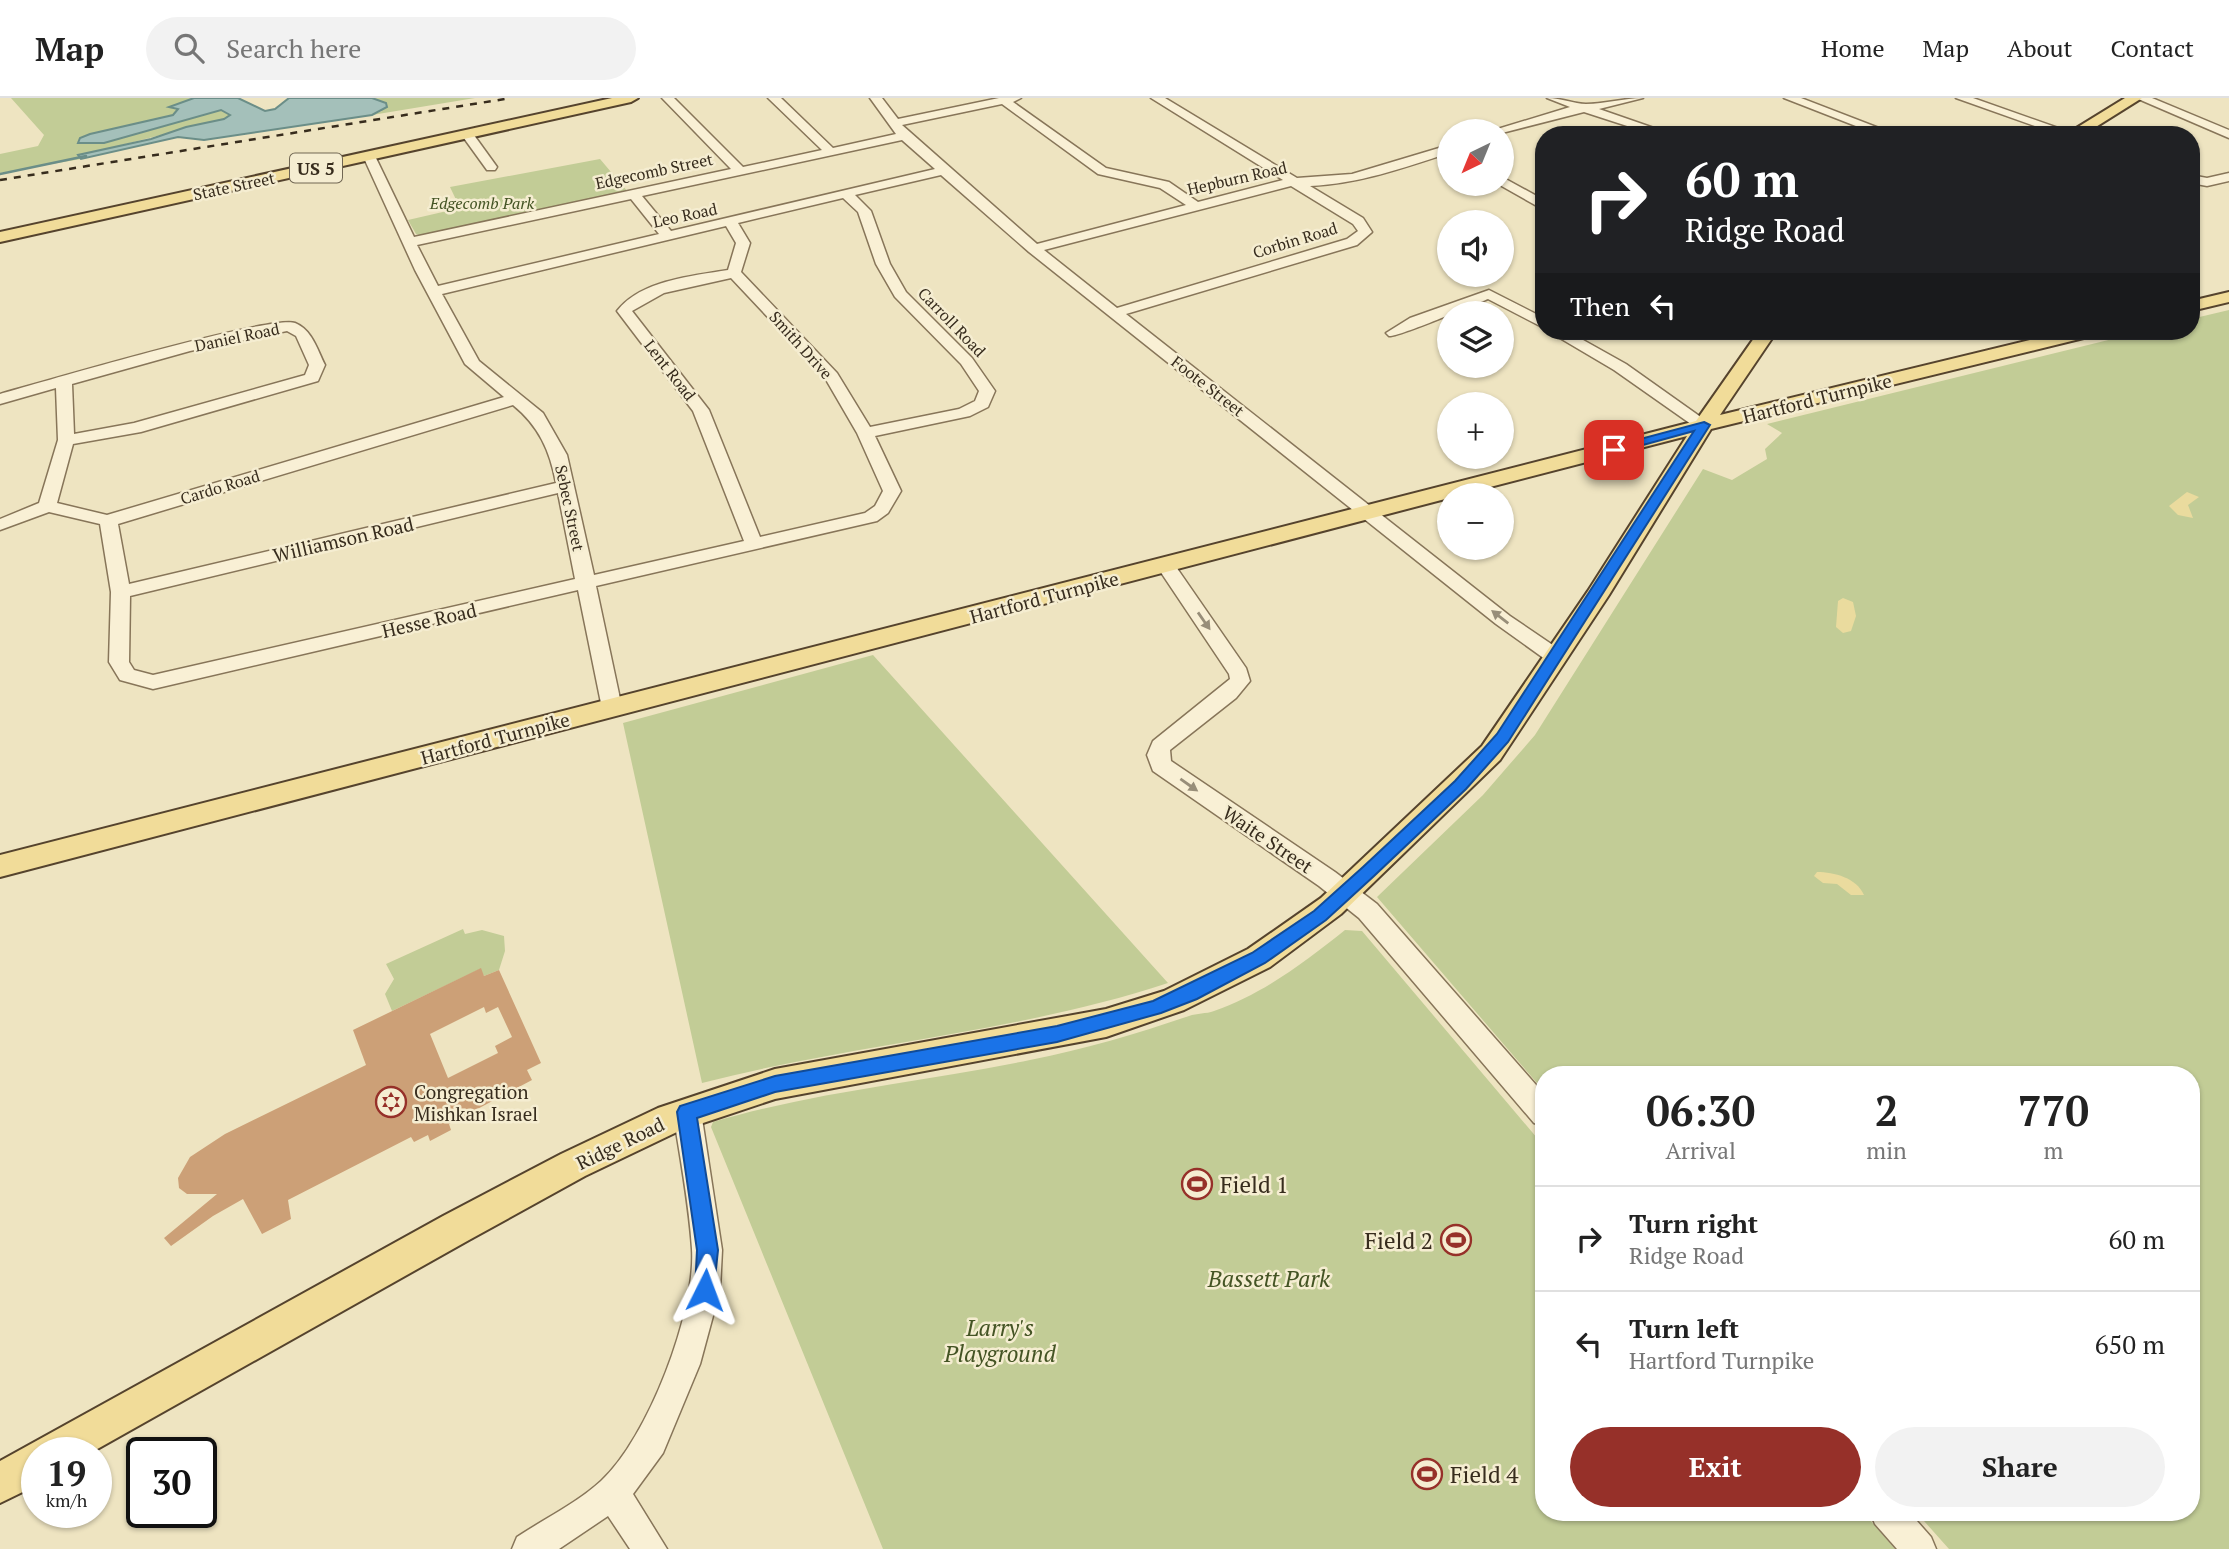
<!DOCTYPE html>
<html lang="en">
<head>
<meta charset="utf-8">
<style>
	body { margin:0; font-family:"PT Serif",serif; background:#f2f2f2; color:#222; height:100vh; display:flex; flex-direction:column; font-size:26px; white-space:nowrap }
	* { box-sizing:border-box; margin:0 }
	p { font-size:23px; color:#767676 }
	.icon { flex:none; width:38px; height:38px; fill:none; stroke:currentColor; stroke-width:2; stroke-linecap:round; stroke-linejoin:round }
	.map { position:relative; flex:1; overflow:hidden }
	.panel { position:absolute; left:1535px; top:968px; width:665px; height:455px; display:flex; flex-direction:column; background:#fff; border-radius:28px; box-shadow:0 2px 5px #0004 }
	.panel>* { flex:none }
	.banner { position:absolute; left:1535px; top:28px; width:665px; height:214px; border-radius:28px; box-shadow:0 2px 5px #0004; background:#202124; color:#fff; overflow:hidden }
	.needle { width:46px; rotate:223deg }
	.controls { position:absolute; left:1437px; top:21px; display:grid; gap:14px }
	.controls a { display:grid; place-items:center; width:77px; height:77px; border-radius:50%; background:#fff; box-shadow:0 2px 5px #0004; font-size:35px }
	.speed { position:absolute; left:21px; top:1339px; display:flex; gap:14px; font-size:35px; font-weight:700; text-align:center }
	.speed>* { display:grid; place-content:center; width:91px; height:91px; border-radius:50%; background:#fff; box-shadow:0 2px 5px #0004; line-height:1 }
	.speed small { font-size:18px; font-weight:400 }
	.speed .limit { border:4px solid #111; border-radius:10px; background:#fff; color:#111 }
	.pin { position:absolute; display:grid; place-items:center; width:60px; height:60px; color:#fff; margin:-30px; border-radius:14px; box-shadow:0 4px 10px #0006 }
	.me { position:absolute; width:77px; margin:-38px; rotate:3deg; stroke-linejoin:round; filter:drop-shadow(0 0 5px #0008) }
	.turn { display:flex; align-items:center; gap:24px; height:147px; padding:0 35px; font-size:32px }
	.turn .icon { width:91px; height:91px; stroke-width:2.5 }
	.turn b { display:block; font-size:49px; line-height:60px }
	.then { display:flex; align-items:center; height:66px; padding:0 35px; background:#0003; gap:14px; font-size:26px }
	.eta { display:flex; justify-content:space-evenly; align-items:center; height:119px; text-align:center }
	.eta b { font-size:42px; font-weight:700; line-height:49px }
	.action { display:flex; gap:14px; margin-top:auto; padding:14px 35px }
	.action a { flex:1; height:80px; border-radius:42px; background:#963029; color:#fff; font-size:28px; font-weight:700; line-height:80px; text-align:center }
	.action a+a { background:#f2f2f2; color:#222 }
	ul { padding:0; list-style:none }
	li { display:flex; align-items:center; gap:21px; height:105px; padding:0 35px; border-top:2px solid #e0e0e0 }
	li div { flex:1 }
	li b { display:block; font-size:26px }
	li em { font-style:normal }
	header { display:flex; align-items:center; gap:42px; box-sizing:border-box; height:98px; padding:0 35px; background:#fff; border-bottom:2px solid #e0e0e0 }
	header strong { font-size:33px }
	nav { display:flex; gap:38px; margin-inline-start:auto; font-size:24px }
	.search { width:490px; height:63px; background:#f2f2f2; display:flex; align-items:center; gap:18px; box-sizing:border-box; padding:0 24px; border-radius:38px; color:#767676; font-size:26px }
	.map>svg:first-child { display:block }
</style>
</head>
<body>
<header>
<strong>Map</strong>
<div class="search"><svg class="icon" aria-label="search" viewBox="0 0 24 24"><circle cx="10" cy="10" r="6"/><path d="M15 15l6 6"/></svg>Search here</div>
<nav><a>Home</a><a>Map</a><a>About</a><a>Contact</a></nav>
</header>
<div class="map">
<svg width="2229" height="1451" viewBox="0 0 2229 1451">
	<rect width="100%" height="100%" fill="#eee4c1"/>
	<!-- green -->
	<g fill="#c2cc96">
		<path d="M11 0H194L170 9 179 11 173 17 80 40 141 35 221 12 230 17 224 21 78 58 81 61 0 75V56L38 48 44 37Z"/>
		<path d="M372 0H475L372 17 382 13Z"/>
		<path d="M600 61 628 94 422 138 416 136 408 122 460 110 450 89Z"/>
		<path d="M2229 212V1451H1949L1916 1414H2191V976H1544L1543 992 1377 799 1483 697 1535 637 1703 371 1732 382 1767 361 1765 351 1782 335 1767 326 2145 233H2191V221Z"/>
		<path d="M873 557 1168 885C1017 935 856 945 702 985L623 625Z"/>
		<path d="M463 831 465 836 482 832 504 838 505 853 499 872 484 878 480 871 392 913 385 896 394 881 386 866Z"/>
		<path d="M1345 832 1362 833 1543 1047 1544 1414H1863L1895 1451H883L711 1029 713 1024C817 993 925 984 1030 962 1085 951 1136 936 1189 918 1197 915 1206 916 1214 913 1263 896 1305 864 1345 832Z"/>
	</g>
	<!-- sand -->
	<g fill="#eadb9e">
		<path d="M2187 394 2199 399 2188 407 2193 420 2178 417 2169 408Z"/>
		<path d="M1843 500 1853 504 1856 518 1851 533 1843 535 1836 529 1838 503Z"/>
		<path d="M1817 774C1834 774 1857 780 1864 797H1851L1837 786 1823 785 1814 778Z"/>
	</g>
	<!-- water -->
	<path fill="#a4c0ba" stroke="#6b8e88" stroke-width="2" d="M194 0H238L265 13 275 11 289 0H372L386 5 387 9 372 17 204 42 178 39 81 61 78 57 151 41 186 29 224 21 230 17 221 12 104 45H78L80 40 90 36 173 17 178 11 169 9Z"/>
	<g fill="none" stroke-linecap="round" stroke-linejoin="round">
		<!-- stream -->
		<path stroke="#6b8e88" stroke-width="2.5" d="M0 76 86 58"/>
	</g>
	<!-- building -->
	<path fill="#cca077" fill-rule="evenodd" d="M481 870 484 878 499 872 541 965 527 972 532 982 449 1026 451 1032 430 1043 428 1037 414 1044 411 1039 288 1102 291 1121 262 1136 243 1101 213 1118 171 1148 164 1140 217 1096H187L179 1090 178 1080 190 1059 225 1036 366 967 353 932ZM484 909 486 915 498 909 512 939 495 948 498 955 448 980 430 936Z"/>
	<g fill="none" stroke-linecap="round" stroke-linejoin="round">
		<!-- minor casing -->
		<g stroke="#877559" stroke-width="3">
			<g id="minor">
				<path d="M662 0H674L743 69 822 52 768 0H781L833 50 896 36 870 0H882L898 21 999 0H1021L1013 4 1106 70 1169 84 1198 104 1283 82 1151 0H1165L1297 80 1352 76 1449 47V55C1403 70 1358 86 1310 88L1363 120 1372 134 1357 147 1126 216 1510 518 1563 554 1566 559 1563 564H1549L1496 526 1029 154 941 77 855 97 871 113 890 166 906 194 972 260 995 293 988 309 970 318 875 338 901 393 888 415 877 423 596 488 622 610 619 615H605L602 610 578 492 153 591 120 582 109 564 111 494 100 426 49 414 0 432V421L39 405 58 342 56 290 0 306V296C39 285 272 216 295 225 312 232 317 251 325 267L318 283 141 334 73 346 57 405 107 417 504 299 465 266 415 172 363 58 369 54 375 58 414 139 731 71ZM1002 6 1098 76 1160 90 1186 107 1037 146 902 27ZM902 42 935 71 671 133 642 98ZM1291 88 1353 126 1358 133 1347 141 1117 210 1044 152ZM843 100 858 114 876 166 895 199 961 266 979 293 975 303 959 311 870 329 837 275 741 174 750 145 738 125ZM631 101 659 136 438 188 417 147ZM726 128 736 145 728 172C692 178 641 182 617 213L693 313 744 443 594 477 567 357 543 315 479 263 442 196ZM731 180 825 280 857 335 883 393 875 408 865 415 760 439 709 312 632 213 664 195ZM287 233 296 238 309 267 305 277 134 325 74 336 72 286 190 253ZM513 307C539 328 550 353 556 385L129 486 118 426ZM558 395 575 481 153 577 134 572 129 564 130 498Z"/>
				<path d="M1547 0C1562 0 1574 6 1586 6 1605 6 1624 0 1643 0L1599 11 1674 37H1655L1584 14 1502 35 1491 33 1570 9Z"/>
				<path d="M1784 0H1801L1897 37H1879Z"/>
				<path d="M1956 0H1973L2078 37H2060Z"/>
				<path d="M2136 0H2152L2229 32V40Z"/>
				<path d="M463 33H471L497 69 495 72H487L461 36Z"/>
				<path d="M2229 75V83L2207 88 2191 85V77L2207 80Z"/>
				<path d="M1502 79 1544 102V112L1498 86H1502Z"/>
				<path d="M1489 192 1544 220V230L1488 201C1473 207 1396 240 1389 238L1386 235 1410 220Z"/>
				<path d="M1548 233H1567L1626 266 1712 327 1710 331H1698L1614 272Z"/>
				<path d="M1165 461 1172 463 1246 570 1250 583 1236 600 1170 652 1171 663 1335 774 1377 806 1544 996V1028L1534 1025 1359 820 1319 788 1153 673 1147 657 1153 643 1230 581 1229 576 1156 467Z"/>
				<path d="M687 1002 697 1005 701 1014 722 1152 720 1192 700 1266 663 1355 633 1396 667 1451H630L608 1418 559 1451H512L517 1439C544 1421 577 1405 601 1383 648 1340 696 1214 692 1151 689 1105 680 1059 673 1014L677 1005Z"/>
				<path d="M1870 1414H1909L1931 1439 1936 1451H1897L1875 1426Z"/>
			</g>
		</g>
		<!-- major casing -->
		<g stroke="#55432d" stroke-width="4">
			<g id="major">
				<path d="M612 0H638L631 4 0 144V134Z"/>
				<path d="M2125 0H2142L2083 37H2065Z"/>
				<path d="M2229 194V204L2191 213V203Z"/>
				<path d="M1759 233H1777L1720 317 2067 233H2098L2096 237 1711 331 1609 497 1500 662 1341 816 1270 869 1184 912 1106 939 775 1001 679 1033 585 1078 469 1142 92 1354H37V1387L0 1405V1363L443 1118 561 1056 658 1010 775 971 1106 911 1164 893 1248 851 1321 800 1482 648 1588 493 1687 338 1459 397H1449V400L0 779V757L1696 323Z"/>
			</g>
		</g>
		<!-- minor -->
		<use href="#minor" fill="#f9f0d5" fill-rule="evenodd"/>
		<!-- major -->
		<use href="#major" fill="#f1dc99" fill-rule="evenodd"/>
		<!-- rail -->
		<path stroke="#372c1d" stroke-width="2.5" stroke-dasharray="7 7" stroke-linecap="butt" d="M0 82 511 0"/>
	</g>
	<!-- one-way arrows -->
	<defs><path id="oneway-solid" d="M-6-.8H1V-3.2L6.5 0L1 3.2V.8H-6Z" transform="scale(1.75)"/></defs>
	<g fill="#988e79">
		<use href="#oneway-solid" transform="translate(1500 519) rotate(-142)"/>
		<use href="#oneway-solid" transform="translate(1204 523) rotate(55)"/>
		<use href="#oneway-solid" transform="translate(1189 687) rotate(35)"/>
	</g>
	<!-- route -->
	<path fill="#1a73e8" stroke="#114b97" stroke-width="2" d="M1704 324 1710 327 1508 644 1466 691 1374 778 1326 822 1265 865 1197 901 1161 915 1057 944 775 994 697 1020 718 1152 713 1199 705 1202 698 1199 695 1192 697 1152 677 1014 680 1008 775 978 1057 928 1153 903 1252 855 1314 813 1363 769 1455 683 1497 636 1694 333 1614 355 1608 352 1610 349Z"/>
	<!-- icons -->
	<defs>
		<g id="synagogue-ring" transform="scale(1.575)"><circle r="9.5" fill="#f5edd1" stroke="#963029" stroke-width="1.5"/><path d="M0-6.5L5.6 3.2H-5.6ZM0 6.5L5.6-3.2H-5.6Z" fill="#963029"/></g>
		<g id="stadium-ring" transform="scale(1.575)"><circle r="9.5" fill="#f5edd1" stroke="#963029" stroke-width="1.5"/><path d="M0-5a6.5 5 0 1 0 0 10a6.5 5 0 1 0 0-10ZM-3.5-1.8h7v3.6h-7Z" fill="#963029"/></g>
	</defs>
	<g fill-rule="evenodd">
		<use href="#synagogue-ring" x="391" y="1004"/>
		<use href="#stadium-ring" x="1197" y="1086"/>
		<use href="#stadium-ring" x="1456" y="1142"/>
		<use href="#stadium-ring" x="1427" y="1376"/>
	</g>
	<g text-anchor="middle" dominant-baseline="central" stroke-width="5" stroke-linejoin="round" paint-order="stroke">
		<!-- far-street labels -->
		<g font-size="16" fill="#372c1d" stroke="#f5edd1">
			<text transform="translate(654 73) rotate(-12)">Edgecomb Street</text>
			<text transform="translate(1237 80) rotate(-13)">Hepburn Road</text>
			<text transform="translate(234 88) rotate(-12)">State Street</text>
			<text transform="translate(685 117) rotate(-12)">Leo Road</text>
			<text transform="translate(1295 142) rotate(-17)">Corbin Road</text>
			<text transform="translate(952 224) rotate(46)">Carroll Road</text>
			<text transform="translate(237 239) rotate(-12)">Daniel Road</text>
			<text transform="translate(801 247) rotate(48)">Smith Drive</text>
			<text transform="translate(670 272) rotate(52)">Lent Road</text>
			<text transform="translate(1208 288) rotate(38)">Foote Street</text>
			<text transform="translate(220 389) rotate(-17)">Cardo Road</text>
			<text transform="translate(570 410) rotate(78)">Sebec Street</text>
		</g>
		<!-- far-park labels -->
		<g font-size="16" font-style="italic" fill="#445424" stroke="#f5edd1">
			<text x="482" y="105">Edgecomb Park</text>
		</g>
		<!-- shield labels -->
		<rect fill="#f5edd1" stroke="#706653" stroke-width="2" x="290" y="55.5" width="52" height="29" rx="5"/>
		<g font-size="18" font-weight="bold" fill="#372c1d">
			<text x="316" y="70">US 5</text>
		</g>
		<!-- street labels -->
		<g font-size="19" fill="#372c1d" stroke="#f5edd1">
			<text transform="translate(1817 300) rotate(-14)">Hartford Turnpike</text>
			<text transform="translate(343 441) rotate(-13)">Williamson Road</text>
			<text transform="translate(1044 499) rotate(-15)">Hartford Turnpike</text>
			<text transform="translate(429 522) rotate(-13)">Hesse Road</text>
			<text transform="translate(495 640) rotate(-15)">Hartford Turnpike</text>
			<text transform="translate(1268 741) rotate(34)">Waite Street</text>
			<text transform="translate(620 1045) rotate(-26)">Ridge Road</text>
		</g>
		<!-- poi labels -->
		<g font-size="19" fill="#372c1d" stroke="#f5edd1" text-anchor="start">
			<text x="414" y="993">Congregation<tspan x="414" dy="22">Mishkan Israel</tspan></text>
		</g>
		<!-- near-poi labels -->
		<g font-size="23" fill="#372c1d" stroke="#f5edd1" text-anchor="start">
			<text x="1220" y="1086">Field 1</text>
			<text x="1433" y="1142" text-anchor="end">Field 2</text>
			<text x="1450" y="1376">Field 4</text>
		</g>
		<!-- near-park labels -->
		<g font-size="23" font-style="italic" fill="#445424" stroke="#f5edd1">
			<text x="1269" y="1180">Bassett Park</text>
			<text x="1000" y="1229">Larry's<tspan x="1000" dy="26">Playground</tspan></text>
		</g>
	</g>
</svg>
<div class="controls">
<a><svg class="needle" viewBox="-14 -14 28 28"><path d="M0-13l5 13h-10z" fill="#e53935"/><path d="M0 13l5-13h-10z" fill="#767676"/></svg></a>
<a><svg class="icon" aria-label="sound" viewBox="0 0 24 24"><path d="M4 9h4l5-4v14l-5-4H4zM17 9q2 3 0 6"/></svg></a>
<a><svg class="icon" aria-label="layers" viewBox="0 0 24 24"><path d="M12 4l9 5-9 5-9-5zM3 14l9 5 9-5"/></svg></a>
<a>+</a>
<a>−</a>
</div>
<div class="speed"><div>19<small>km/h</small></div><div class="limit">30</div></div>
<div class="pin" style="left:1614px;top:352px;background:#d93025"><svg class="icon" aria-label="arrive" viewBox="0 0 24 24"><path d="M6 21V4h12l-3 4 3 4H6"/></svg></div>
<svg class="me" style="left:705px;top:1192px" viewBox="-20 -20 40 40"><path d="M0-17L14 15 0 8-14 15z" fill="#1a73e8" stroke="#fff" stroke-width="4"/></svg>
<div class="banner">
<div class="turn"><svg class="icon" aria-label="right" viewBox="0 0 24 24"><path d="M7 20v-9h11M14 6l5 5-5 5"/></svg><div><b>60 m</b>Ridge Road</div></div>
<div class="then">Then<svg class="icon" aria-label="left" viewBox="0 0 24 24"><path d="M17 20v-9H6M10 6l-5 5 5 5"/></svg></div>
</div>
<section class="panel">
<div class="eta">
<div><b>06:30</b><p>Arrival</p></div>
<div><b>2</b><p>min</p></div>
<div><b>770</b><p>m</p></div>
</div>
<ul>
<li><svg class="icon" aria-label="right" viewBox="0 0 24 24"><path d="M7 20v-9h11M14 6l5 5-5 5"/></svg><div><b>Turn right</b><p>Ridge Road</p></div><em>60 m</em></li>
<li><svg class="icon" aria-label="left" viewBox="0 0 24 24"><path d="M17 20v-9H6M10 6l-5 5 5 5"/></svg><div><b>Turn left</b><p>Hartford Turnpike</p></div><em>650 m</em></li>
</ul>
<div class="action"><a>Exit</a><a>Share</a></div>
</section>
</div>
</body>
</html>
